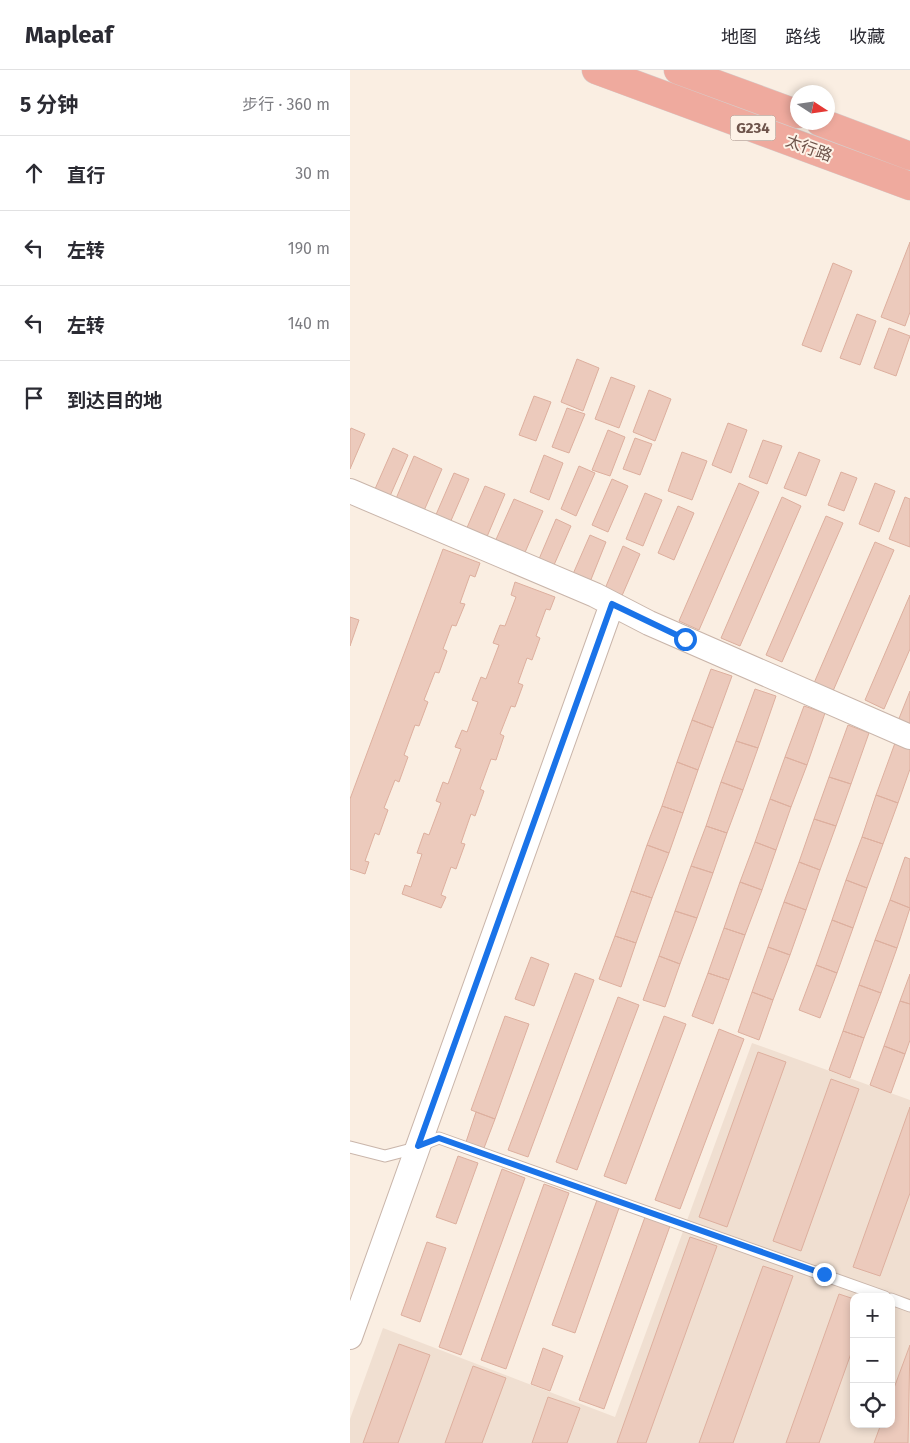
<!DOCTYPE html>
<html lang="zh">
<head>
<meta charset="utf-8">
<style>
	:root { --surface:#fff; --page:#f2f2f3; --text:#2b2b33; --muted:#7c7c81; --line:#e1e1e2 }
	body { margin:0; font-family:"Fira Sans","Noto Sans SC",sans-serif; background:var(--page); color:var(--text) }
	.controls { position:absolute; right:15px; bottom:15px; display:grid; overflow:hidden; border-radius:10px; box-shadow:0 2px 8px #0003 }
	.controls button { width:45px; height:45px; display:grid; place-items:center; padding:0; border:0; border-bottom:1px solid var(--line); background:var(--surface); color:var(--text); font:25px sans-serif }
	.compass { position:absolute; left:440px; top:15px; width:45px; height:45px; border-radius:50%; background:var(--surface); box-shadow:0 2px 8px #0003; rotate:102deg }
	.stop { position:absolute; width:15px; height:15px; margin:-11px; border:4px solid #1a73e8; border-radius:50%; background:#fff }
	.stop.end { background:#1a73e8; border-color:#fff; box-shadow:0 1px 5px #0008 }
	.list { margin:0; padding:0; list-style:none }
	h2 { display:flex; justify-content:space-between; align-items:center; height:65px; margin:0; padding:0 20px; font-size:21px }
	h2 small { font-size:16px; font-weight:400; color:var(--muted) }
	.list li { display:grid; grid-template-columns:32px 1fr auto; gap:15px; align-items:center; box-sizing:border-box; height:75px; padding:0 20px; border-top:1px solid var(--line) }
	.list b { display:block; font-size:19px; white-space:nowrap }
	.list em { font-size:16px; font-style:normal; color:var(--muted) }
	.icon { flex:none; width:28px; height:28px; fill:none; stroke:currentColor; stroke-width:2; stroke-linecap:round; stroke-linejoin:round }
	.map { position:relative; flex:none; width:560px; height:1373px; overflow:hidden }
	header { display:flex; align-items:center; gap:30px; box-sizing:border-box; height:70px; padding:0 25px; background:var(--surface); border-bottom:1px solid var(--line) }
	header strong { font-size:24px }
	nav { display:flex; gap:28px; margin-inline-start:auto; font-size:18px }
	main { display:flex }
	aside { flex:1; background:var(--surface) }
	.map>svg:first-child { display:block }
	.residential { fill:#f0dfd1; fill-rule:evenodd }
	.building { fill:#eccabc; stroke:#ddaf9e }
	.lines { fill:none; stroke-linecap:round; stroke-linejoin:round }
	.lane-casing { stroke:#c9b5aa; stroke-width:13 }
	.street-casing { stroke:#c9b5aa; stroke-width:26 }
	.highway-casing { stroke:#d6cfcd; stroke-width:29 }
	.lane { stroke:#fff; stroke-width:11 }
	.street { stroke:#fff; stroke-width:24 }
	.highway { stroke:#efaa9e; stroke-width:28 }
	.route { stroke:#1a73e8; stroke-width:6 }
	.labels { text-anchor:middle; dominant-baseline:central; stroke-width:4; stroke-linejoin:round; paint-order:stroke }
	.shield { fill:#fdf2e7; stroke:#99837a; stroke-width:1 }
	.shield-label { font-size:15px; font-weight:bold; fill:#6e544b }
	.street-label { font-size:16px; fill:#6e544b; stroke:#fdf2e7 }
</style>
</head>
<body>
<header>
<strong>Mapleaf</strong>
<nav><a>地图</a><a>路线</a><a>收藏</a></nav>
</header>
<main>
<aside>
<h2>5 分钟<small>步行 · 360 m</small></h2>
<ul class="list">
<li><svg class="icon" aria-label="ahead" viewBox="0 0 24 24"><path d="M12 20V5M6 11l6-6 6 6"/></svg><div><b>直行</b></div><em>30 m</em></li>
<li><svg class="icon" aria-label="left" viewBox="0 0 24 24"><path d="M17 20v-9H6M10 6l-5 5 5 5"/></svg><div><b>左转</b></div><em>190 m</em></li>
<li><svg class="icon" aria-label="left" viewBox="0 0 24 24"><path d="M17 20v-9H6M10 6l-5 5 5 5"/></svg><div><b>左转</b></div><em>140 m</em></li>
<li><svg class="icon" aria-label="arrive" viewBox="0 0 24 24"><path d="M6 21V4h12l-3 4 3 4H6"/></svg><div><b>到达目的地</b></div></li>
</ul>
</aside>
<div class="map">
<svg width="560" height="1373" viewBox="0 0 560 1373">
	<rect width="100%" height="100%" fill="#faeee2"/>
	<path class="residential" d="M 402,973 L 560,1030 L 560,1373 L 0,1373 L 0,1349 L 33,1258 L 265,1347 ZM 504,1227 L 541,1227 L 541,1354 L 504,1354 Z"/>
	<path class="building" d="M 560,172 L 560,242 L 555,256 L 531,247 Z
		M 483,193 L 502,201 L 471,282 L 452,275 Z
		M 507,244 L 526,251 L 510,295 L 490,288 Z
		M 539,258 L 560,266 L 546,306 L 524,298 Z
		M 227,289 L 249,298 L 233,341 L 211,332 Z
		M 261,307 L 285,316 L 269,358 L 245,349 Z
		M 299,320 L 321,329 L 305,371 L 283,362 Z
		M 184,326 L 201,332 L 186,371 L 169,365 Z
		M 217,338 L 235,344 L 219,383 L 202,377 Z
		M 378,353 L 397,360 L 381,403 L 362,395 Z
		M 1,358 L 15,364 L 0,399 L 0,361 Z
		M 258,360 L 275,367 L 260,406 L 242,400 Z
		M 285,368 L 302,374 L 290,405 L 273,399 Z
		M 413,370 L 432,376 L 417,414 L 399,407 Z
		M 43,378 L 58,385 L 40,426 L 25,419 Z
		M 332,382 L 357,391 L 342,430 L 318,421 Z
		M 449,382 L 470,390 L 456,426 L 434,418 Z
		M 194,385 L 213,393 L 199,430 L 180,422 Z
		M 64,386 L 92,399 L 73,443 L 45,431 Z
		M 229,396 L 245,403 L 226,446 L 211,439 Z
		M 491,402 L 507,408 L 494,441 L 478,435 Z
		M 104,403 L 119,409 L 100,453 L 85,447 Z
		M 262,409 L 278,416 L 258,462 L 242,455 Z
		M 389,413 L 409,422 L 349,560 L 329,551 Z
		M 525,413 L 545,421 L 529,462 L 509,454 Z
		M 135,416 L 155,424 L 136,469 L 116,460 Z
		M 295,423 L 312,430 L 293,476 L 276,469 Z
		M 432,427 L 451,436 L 390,576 L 371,568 Z
		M 555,427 L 560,429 L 560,477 L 539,469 Z
		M 164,429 L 193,441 L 173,487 L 144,474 Z
		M 328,436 L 344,443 L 324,490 L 308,483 Z
		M 476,446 L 493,453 L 432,592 L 416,585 Z
		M 206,449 L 221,456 L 204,495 L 189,489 Z
		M 240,465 L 256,472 L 240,512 L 223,504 Z
		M 525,472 L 544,480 L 483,621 L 464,613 Z
		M 273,476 L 290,484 L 271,528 L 254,521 Z
		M 93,479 L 130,493 L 125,507 L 120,505 L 110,533 L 115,534 L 106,556 L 102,555 L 93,579 L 97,581 L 89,603 L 85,602 L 74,630 L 78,632 L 69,656 L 65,655 L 54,685 L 58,687 L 49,712 L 45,710 L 34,738 L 38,740 L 29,765 L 25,763 L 15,791 L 19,792 L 15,804 L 0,799 L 0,729 Z
		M 165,512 L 205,527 L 200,540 L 196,539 L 186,566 L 190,568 L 182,590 L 177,588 L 168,613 L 173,615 L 165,637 L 161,636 L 150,664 L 154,666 L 146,690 L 141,689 L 130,719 L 134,721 L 125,746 L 121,744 L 111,773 L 115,774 L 106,799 L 101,797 L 91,825 L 96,827 L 91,838 L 52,824 L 55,815 L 61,817 L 72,784 L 67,783 L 74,763 L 79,765 L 91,733 L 86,731 L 93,712 L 98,714 L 111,679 L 105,677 L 112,660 L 117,662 L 128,632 L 122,630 L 131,607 L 136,609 L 149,575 L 143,573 L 150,555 L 155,556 L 166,527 L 161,525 Z
		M 560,525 L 560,579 L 534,639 L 515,630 Z
		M 0,547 L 9,550 L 0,576 Z
		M 361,599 L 382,606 L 363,658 L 342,650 Z
		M 405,619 L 426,626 L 408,678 L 386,671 Z
		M 560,621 L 560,656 L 548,651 Z
		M 454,636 L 475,643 L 457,695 L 435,687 Z
		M 342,650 L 363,658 L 348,700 L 327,692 Z
		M 498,655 L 519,663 L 501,714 L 479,707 Z
		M 386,671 L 408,678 L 393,720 L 371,712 Z
		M 545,673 L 560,679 L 560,699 L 548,733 L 526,725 Z
		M 435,687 L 457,695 L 441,737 L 420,729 Z
		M 327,692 L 348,700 L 333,743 L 312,736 Z
		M 479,707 L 501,714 L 486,756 L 464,749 Z
		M 371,712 L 393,720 L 377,763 L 356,756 Z
		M 526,725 L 548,733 L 533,774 L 512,767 Z
		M 420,729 L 441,737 L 426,780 L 405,772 Z
		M 312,736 L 333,743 L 319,783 L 297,775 Z
		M 464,749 L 486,756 L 470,800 L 449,792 Z
		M 356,756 L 377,763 L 363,803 L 341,796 Z
		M 512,767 L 533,774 L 517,818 L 496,810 Z
		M 405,772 L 426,780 L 412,820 L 390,812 Z
		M 297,775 L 319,783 L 302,828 L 281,821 Z
		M 555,787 L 560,789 L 560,838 L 540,830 Z
		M 449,792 L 470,800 L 456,840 L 434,832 Z
		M 341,796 L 363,803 L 347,848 L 325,841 Z
		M 496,810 L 517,818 L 503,858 L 482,850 Z
		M 390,812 L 412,820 L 395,865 L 374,858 Z
		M 281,821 L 302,828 L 286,873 L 265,866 Z
		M 540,830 L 560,838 L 547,878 L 525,870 Z
		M 434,832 L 456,840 L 440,885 L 418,877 Z
		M 325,841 L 347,848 L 330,894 L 309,886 Z
		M 482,850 L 503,858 L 487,903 L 466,895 Z
		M 374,858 L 395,865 L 379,910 L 358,903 Z
		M 265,866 L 286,873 L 271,917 L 249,909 Z
		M 525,870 L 547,878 L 531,923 L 509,915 Z
		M 418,877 L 440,885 L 423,930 L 402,922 Z
		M 309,886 L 330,894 L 315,937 L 293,930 Z
		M 181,887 L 199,894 L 184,936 L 165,929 Z
		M 466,895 L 487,903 L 470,948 L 449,940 Z
		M 225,903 L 244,910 L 178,1087 L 158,1080 Z
		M 358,903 L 379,910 L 363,954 L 342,946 Z
		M 560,904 L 560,934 L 550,931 Z
		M 509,915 L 531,923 L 514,968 L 493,961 Z
		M 402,922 L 423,930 L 409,970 L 388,962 Z
		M 268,927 L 289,935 L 227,1100 L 206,1092 Z
		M 550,931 L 560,934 L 560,970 L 555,984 L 534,976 Z
		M 155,946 L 179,954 L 145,1049 L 121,1040 Z
		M 314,946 L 336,954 L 276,1114 L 254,1106 Z
		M 369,959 L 394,969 L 330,1139 L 305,1130 Z
		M 493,961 L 514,968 L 500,1008 L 479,1000 Z
		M 534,976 L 555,984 L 541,1023 L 520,1015 Z
		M 408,982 L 436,992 L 377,1157 L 349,1147 Z
		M 481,1009 L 509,1019 L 451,1181 L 423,1171 Z
		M 560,1037 L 560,1123 L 530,1206 L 503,1197 Z
		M 126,1042 L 145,1049 L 134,1078 L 116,1072 Z
		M 108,1086 L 128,1093 L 106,1154 L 86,1147 Z
		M 152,1099 L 175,1108 L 111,1285 L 89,1277 Z
		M 194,1114 L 219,1123 L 156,1299 L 131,1290 Z
		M 247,1130 L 269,1138 L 225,1263 L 202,1255 Z
		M 295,1147 L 320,1156 L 254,1339 L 229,1330 Z
		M 340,1167 L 367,1176 L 296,1373 L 267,1373 Z
		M 77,1172 L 96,1178 L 70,1252 L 51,1245 Z
		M 413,1196 L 443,1206 L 383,1373 L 349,1373 Z
		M 489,1224 L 504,1229 L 504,1275 L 469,1373 L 436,1373 Z
		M 49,1274 L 80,1285 L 48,1373 L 13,1373 Z
		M 560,1275 L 558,1373 L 524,1373 L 531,1354 L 541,1354 L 541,1326 Z
		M 193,1278 L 213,1286 L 200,1321 L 181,1314 Z
		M 123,1296 L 156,1308 L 132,1373 L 95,1373 Z
		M 198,1327 L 230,1338 L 217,1373 L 182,1373 Z"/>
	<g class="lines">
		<defs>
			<path id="lane" d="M 0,1077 L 35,1086 L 58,1080 L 89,1068 L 535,1227
				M 541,1229 L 560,1236"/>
			<path id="street" d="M 0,421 L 245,525 L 299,553 L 560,667
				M 0,1267 L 262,534"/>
			<path id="highway" d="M 246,0 L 560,116
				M 328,0 L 448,44
				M 470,52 L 560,86"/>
		</defs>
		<use href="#lane" class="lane-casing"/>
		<use href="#street" class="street-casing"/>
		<use href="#highway" class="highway-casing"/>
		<use href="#lane" class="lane"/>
		<use href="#street" class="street"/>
		<use href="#highway" class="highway"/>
	</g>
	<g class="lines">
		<path class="route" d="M 335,569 L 262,534 L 68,1076 L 89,1068 L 474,1204"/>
	</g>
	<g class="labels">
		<rect class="shield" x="380.5" y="45.5" width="45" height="25" rx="4"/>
		<g class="shield-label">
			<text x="403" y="58">G234</text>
		</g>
		<g class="street-label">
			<text transform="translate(459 78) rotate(20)">太行路</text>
		</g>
	</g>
</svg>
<div class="controls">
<button>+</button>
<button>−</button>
<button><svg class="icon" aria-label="locate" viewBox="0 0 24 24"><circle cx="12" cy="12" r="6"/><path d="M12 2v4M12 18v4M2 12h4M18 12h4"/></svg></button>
</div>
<svg class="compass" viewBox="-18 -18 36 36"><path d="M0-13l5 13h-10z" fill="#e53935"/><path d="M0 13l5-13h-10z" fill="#7c7c81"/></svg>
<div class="stop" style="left:335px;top:569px"></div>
<div class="stop end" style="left:474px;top:1204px"></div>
</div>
</main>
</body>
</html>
